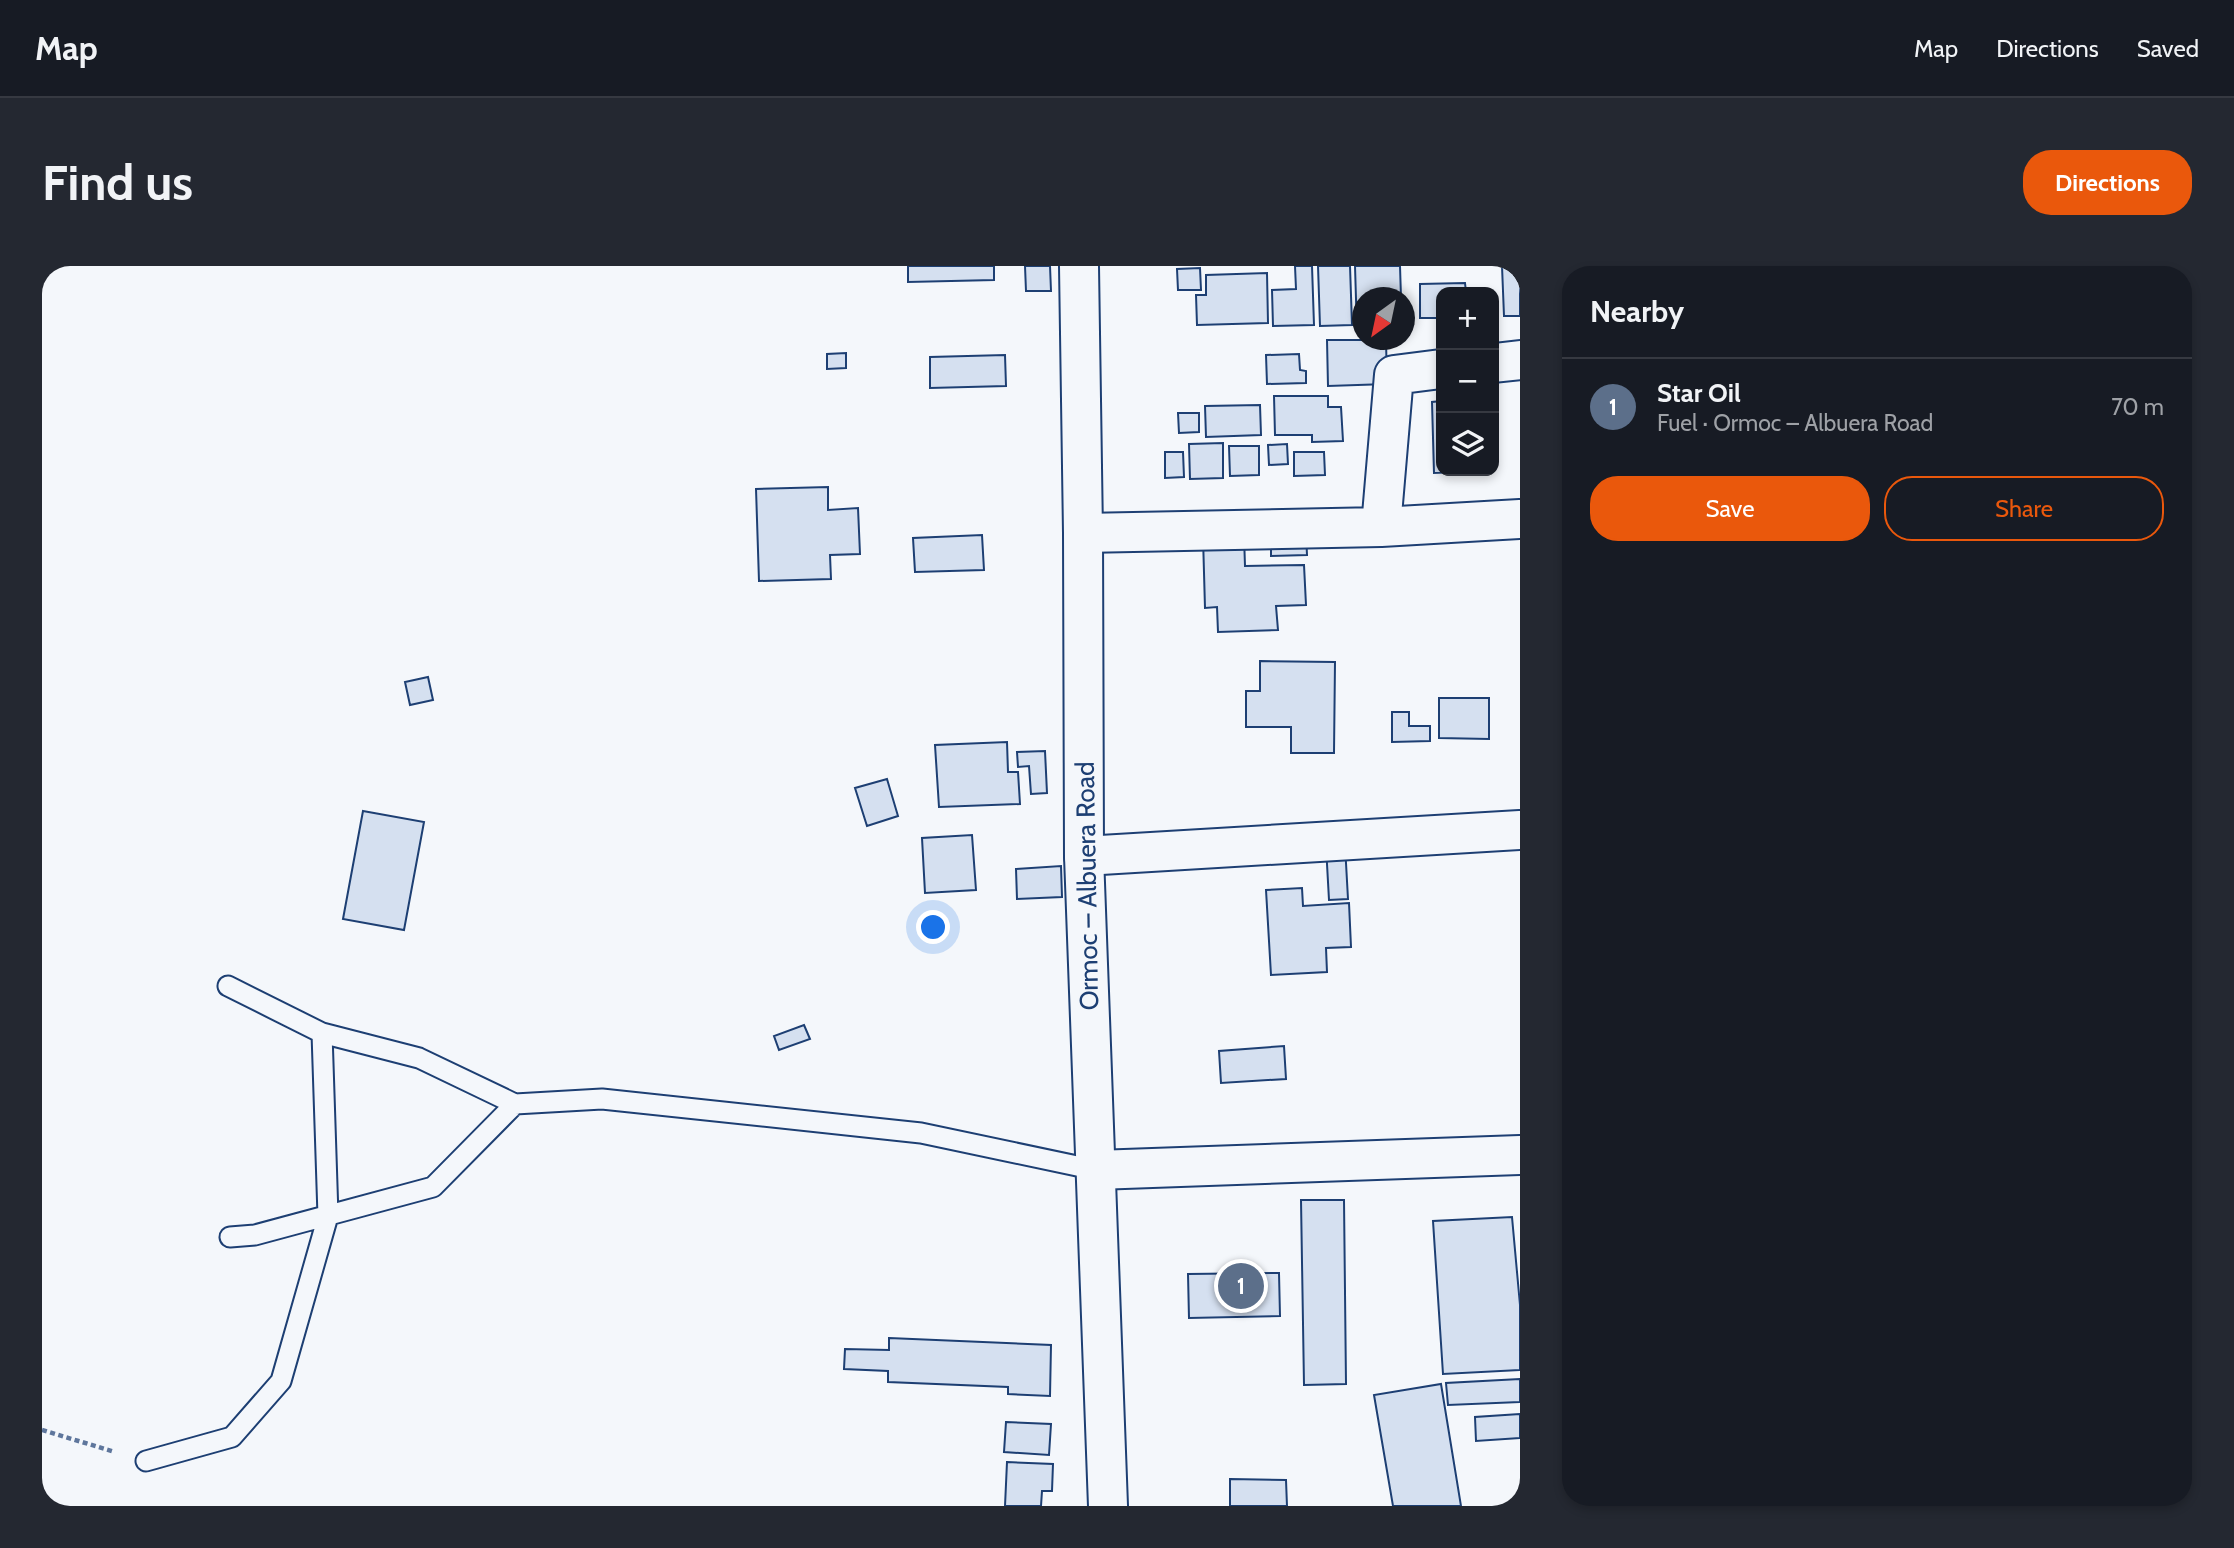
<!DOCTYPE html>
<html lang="en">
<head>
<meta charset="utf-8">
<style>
	:root { --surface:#171b24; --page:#242831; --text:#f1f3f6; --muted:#9ea1a6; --line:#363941; --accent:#ea580c }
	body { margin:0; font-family:Cabin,sans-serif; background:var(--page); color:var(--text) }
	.controls { position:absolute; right:21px; top:21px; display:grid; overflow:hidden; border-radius:14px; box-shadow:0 4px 10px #0003 }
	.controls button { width:63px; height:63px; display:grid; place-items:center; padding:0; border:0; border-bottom:2px solid var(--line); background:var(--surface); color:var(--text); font:35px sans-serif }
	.compass { position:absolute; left:1310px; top:21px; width:63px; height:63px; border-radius:50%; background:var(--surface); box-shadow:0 4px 10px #0003; rotate:213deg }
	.you { position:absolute; left:892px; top:662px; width:24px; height:24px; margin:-18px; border:5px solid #fff; border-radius:50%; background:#1a73e8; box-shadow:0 0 0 10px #1a73e833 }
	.badge { display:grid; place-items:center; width:46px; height:46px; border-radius:50%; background:var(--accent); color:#fff; font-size:23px; font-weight:700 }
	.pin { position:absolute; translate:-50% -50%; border:4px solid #fff; box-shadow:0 2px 7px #0006 }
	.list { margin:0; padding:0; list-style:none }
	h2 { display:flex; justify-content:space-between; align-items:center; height:91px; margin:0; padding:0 28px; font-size:30px }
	h2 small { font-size:23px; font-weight:400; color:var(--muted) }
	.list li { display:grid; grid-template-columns:46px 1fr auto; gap:21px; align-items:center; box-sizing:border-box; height:98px; padding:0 28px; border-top:2px solid var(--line) }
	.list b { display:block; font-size:26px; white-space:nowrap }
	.list p { margin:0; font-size:23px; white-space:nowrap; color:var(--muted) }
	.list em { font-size:23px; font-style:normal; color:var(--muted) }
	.actions { display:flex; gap:14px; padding:21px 28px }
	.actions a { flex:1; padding:16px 0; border:2px solid var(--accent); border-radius:28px; text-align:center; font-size:24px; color:var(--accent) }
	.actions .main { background:var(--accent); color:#fff }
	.icon { flex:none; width:38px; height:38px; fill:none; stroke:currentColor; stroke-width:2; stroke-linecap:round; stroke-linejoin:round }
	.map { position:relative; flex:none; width:1478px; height:1240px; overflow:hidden; border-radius:28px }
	header { display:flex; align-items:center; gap:42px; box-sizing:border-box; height:98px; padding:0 35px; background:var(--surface); border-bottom:2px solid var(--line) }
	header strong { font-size:33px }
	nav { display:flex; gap:38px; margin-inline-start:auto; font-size:24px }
	.intro { display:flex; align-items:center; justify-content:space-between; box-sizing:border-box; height:168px; padding:0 42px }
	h1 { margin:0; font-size:49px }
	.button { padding:18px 32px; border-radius:28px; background:var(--accent); color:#fff; font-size:24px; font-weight:700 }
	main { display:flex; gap:42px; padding:0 42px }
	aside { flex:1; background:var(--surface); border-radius:28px; box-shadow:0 4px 10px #0003 }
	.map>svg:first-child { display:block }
	.building { fill:#d5e0f0; stroke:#1d3f73; stroke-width:2 }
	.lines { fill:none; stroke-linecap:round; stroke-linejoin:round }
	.service-casing { stroke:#1d3f73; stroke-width:23 }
	.minor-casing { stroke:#1d3f73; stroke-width:42 }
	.trunk-casing { stroke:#1d3f73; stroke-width:42 }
	.path { stroke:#5e769c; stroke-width:4.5; stroke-dasharray:5 3.5; stroke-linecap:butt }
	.service { stroke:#f4f7fb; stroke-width:19 }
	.minor { stroke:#f4f7fb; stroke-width:38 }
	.trunk { stroke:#f4f7fb; stroke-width:38 }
	.labels { text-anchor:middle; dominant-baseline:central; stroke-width:5; stroke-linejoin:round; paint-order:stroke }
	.street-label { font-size:26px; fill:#1d3f73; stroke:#f4f7fb }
</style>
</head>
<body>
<header>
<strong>Map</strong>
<nav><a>Map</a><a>Directions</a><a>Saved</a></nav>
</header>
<div class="intro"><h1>Find us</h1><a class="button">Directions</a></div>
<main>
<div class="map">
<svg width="1478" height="1240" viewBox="0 0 1478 1240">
	<rect width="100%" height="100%" fill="#f4f7fb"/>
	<path class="building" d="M 866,0 L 952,0 L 952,14 L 866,16 Z
		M 983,0 L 1008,0 L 1009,25 L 984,25 Z
		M 1253,0 L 1270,0 L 1272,59 L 1231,60 L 1230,24 L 1254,23 Z
		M 1276,0 L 1308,0 L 1310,59 L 1278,60 Z
		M 1313,0 L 1358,0 L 1359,32 L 1321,32 L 1321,66 L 1315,66 Z
		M 1460,0 L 1478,0 L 1478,50 L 1462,50 Z
		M 1158,2 L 1159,24 L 1136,24 L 1135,3 Z
		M 1225,7 L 1226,57 L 1155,59 L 1154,29 L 1164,29 L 1164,9 Z
		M 1423,17 L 1424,26 L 1399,26 L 1399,52 L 1378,52 L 1378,18 Z
		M 1285,74 L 1344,74 L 1345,118 L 1286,120 Z
		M 804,87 L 804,102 L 785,103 L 785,88 Z
		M 1257,88 L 1258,104 L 1264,105 L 1264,117 L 1225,118 L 1224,89 Z
		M 963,89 L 964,120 L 888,122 L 888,91 Z
		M 1232,130 L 1286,130 L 1286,141 L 1299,141 L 1301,175 L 1270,176 L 1270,169 L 1233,169 Z
		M 1399,135 L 1399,205 L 1414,206 L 1392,207 L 1390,136 Z
		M 1218,139 L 1219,169 L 1164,171 L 1163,140 Z
		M 1136,147 L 1157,147 L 1157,166 L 1137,167 Z
		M 1181,177 L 1181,212 L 1148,213 L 1147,178 Z
		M 1245,178 L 1246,198 L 1227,199 L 1226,179 Z
		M 1187,180 L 1217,180 L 1217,209 L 1188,210 Z
		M 1123,186 L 1141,186 L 1142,211 L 1123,212 Z
		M 1252,186 L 1282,186 L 1283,209 L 1252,210 Z
		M 786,221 L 786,244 L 816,242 L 818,288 L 788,289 L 789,313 L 717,315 L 714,223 Z
		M 1264,267 L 1265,289 L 1229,290 L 1229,268 Z
		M 940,269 L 942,304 L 873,306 L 871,272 Z
		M 1202,270 L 1203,300 L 1262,299 L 1264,339 L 1234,340 L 1236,364 L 1176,366 L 1175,341 L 1163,342 L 1161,271 Z
		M 1218,395 L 1293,396 L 1292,487 L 1249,487 L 1249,461 L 1204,461 L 1204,425 L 1218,425 Z
		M 386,411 L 391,434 L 368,439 L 363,416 Z
		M 1397,432 L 1447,432 L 1447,473 L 1397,472 Z
		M 1350,446 L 1367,446 L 1367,460 L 1388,460 L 1388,475 L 1350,476 Z
		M 965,476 L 966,506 L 976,506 L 978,538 L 897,541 L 893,479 Z
		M 1003,485 L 1005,527 L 989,528 L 987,500 L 976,501 L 975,486 Z
		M 845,513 L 856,550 L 825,560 L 813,522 Z
		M 321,545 L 382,556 L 362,664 L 301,653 Z
		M 930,569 L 934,624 L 883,627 L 880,572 Z
		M 1303,579 L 1306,633 L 1287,634 L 1284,580 Z
		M 1019,600 L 1020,631 L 975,633 L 974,603 Z
		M 1260,622 L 1261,640 L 1307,637 L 1309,681 L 1284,682 L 1285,706 L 1229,709 L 1224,624 Z
		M 762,759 L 768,773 L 737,784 L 732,770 Z
		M 1242,780 L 1244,813 L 1179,817 L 1177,785 Z
		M 1259,934 L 1302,934 L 1304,1118 L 1262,1119 Z
		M 1470,951 L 1478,1039 L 1478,1104 L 1401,1108 L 1391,955 Z
		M 1237,1007 L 1238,1050 L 1147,1052 L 1146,1008 Z
		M 847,1072 L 1009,1079 L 1008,1130 L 966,1128 L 966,1121 L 846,1116 L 846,1105 L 802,1103 L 803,1083 L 847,1084 Z
		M 1478,1113 L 1478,1136 L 1406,1139 L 1404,1117 Z
		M 1399,1118 L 1419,1240 L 1351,1240 L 1332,1129 Z
		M 1478,1148 L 1478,1172 L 1434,1175 L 1433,1151 Z
		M 964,1156 L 1009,1158 L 1007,1189 L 962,1186 Z
		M 965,1196 L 1011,1198 L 1010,1225 L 1000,1225 L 999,1240 L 963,1240 Z
		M 1188,1213 L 1244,1214 L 1245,1240 L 1188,1240 Z"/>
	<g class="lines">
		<defs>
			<path id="service" d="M 186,720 L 280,767 L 377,792 L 473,838
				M 188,971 L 213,969 L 391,921 L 473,838 L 560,833 L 879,867 L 1054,904
				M 104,1195 L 190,1171 L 239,1115 L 286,950 L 280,767"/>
			<path id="minor" d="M 1452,97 L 1478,94
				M 1339,261 L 1352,109 L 1399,103
				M 1041,267 L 1339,261 L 1478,253
				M 1042,590 L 1478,564
				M 1054,904 L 1478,889"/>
			<path id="trunk" d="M 1037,0 L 1041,267 L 1042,590 L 1066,1240"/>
		</defs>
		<use href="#service" class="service-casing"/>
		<use href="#minor" class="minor-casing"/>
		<use href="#trunk" class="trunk-casing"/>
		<path class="path" d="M 0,1164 L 73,1186"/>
		<use href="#service" class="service"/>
		<use href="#minor" class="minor"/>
		<use href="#trunk" class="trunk"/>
	</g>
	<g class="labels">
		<g class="street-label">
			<text transform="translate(1045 620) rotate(-91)">Ormoc – Albuera Road</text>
		</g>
	</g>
</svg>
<div class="controls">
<button>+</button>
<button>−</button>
<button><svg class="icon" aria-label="layers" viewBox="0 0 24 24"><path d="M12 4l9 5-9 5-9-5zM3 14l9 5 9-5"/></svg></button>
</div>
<svg class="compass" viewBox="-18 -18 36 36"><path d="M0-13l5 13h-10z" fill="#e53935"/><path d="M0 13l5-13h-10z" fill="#9ea1a6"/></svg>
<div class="you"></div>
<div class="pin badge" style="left:1199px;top:1020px;background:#5c6f8a">1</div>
</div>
<aside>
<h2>Nearby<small></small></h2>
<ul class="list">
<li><span class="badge" style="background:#5c6f8a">1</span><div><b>Star Oil</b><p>Fuel · Ormoc – Albuera Road</p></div><em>70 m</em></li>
</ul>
<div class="actions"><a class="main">Save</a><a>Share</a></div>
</aside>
</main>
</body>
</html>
